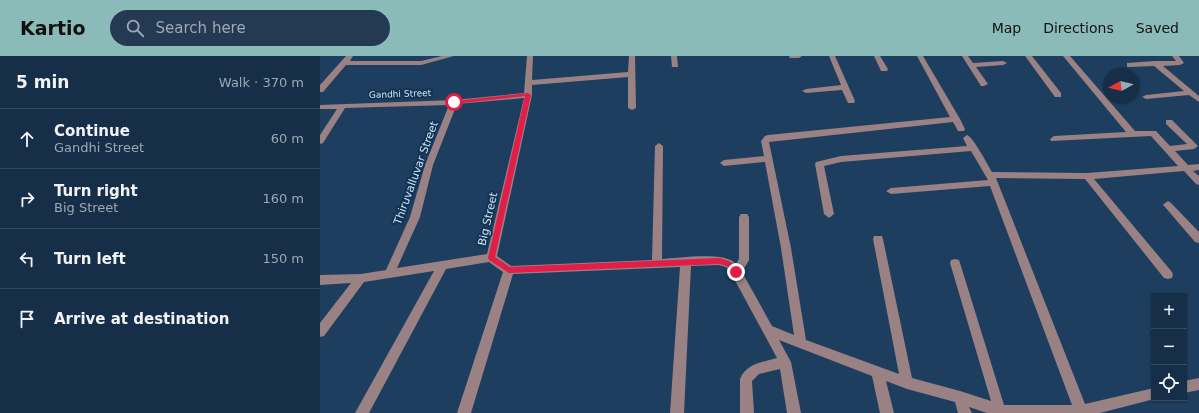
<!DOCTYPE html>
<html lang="en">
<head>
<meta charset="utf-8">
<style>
	:root { --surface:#162e47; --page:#233a52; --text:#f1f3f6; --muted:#9ea8b4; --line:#354a60; --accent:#8bbbb9 }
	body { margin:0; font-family:"DejaVu Sans",sans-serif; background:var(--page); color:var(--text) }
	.controls { position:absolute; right:12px; bottom:12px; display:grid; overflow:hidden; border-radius:0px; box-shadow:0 1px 3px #0004 }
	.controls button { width:36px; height:36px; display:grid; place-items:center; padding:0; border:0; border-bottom:1px solid var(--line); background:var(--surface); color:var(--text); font:20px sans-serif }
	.compass { position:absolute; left:783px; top:12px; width:36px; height:36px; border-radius:50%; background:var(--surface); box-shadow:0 1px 3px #0004; rotate:262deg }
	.stop { position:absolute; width:12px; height:12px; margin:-9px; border:3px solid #e11d48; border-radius:50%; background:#fff }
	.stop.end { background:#e11d48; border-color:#fff; box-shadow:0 1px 4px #0008 }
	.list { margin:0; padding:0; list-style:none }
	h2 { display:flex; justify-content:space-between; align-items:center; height:52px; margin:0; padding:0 16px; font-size:17px }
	h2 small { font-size:13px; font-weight:400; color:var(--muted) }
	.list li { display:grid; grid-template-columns:26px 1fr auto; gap:12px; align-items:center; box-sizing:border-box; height:60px; padding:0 16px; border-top:1px solid var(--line) }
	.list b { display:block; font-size:15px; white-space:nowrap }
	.list p { margin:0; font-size:13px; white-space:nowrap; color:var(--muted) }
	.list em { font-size:13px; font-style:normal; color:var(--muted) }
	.icon { flex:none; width:22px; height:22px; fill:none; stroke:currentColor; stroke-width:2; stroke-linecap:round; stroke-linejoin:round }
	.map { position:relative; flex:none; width:879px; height:357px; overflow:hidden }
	header { display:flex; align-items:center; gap:24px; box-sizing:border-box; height:56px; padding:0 20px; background:var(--accent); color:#111 }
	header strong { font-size:19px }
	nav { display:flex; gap:22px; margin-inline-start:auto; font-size:14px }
	.search { width:280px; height:36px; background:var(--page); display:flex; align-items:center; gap:10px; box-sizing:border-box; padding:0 14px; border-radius:22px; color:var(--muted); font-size:15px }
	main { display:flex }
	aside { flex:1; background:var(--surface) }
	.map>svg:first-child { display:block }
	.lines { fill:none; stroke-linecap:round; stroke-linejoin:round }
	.minor { fill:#9a8184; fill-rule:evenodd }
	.route { fill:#e11d48 }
	.labels { text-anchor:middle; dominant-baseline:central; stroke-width:4; stroke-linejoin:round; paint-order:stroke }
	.far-street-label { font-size:9px; fill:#cfe2f7; stroke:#123454 }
	.street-label { font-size:11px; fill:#cfe2f7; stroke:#123454 }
</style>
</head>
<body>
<header>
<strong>Kartio</strong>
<div class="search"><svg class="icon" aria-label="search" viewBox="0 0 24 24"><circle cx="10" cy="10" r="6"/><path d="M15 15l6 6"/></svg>Search here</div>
<nav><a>Map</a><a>Directions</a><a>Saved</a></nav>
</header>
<main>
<aside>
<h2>5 min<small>Walk · 370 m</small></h2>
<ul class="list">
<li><svg class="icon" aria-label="ahead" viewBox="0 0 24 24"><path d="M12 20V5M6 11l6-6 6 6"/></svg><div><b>Continue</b><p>Gandhi Street</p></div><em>60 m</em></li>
<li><svg class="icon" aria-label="right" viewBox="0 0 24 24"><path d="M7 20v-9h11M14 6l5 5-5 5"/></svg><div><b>Turn right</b><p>Big Street</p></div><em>160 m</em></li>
<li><svg class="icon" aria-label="left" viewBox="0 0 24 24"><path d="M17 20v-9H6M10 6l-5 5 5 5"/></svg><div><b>Turn left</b></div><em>150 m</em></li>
<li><svg class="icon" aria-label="arrive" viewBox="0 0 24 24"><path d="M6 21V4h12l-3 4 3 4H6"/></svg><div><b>Arrive at destination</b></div></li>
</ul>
</aside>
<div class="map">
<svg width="879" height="357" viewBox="0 0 879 357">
	<rect width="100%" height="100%" fill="#1d3e5f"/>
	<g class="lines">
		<path class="minor" d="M 26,0 L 33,0 L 30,5 L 101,5 L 122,0 L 134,0 L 101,9 L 26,9 L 3,36 L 0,36 L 0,29 Z
			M 207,0 L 213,0 L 212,24 L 308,16 L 309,0 L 315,0 L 316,52 L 312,54 L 308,52 L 308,21 L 212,29 L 212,39 L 177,200 L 191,210 L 332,204 L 335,90 L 339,87 L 343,90 L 342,203 C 358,202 406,195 416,208 L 419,203 L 419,161 L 421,158 L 427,158 L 429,161 L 429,204 L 422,216 L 452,270 L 474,279 L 461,192 L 445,106 L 404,110 L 400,107 L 404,104 L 444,100 L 441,85 L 445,80 L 448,79 L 630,61 L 597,0 L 603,0 L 640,63 L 645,73 L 644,75 L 638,75 L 633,66 L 449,86 L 471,192 L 486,284 L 579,318 L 553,183 L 554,180 L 562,180 L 563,183 L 592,322 L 640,335 L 671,345 L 630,207 L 631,204 L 635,203 L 639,204 L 640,207 L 684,349 L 752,349 L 670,130 L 571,138 L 566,135 L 571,132 L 668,124 L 651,95 L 521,106 L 504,110 L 514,158 L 509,162 L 504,158 L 495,108 L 496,106 L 521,100 L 647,90 L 643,82 L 647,79 C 654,82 667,108 672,116 L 767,117 L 858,110 L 831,80 L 731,85 L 730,83 L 734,80 L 806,76 L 743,0 L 750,0 L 815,75 L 836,75 L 850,90 L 867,88 L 846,68 L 846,64 L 852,64 L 878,90 L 874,93 L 855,95 L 868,109 L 879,108 L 879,114 L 873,115 L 879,120 L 879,129 L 876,128 L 864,115 L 774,123 L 852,216 L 853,219 L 852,222 L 848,223 L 844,222 L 765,123 L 676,122 L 765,348 L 834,332 L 834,342 L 838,342 L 780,357 L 667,357 L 649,351 L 652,357 L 638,357 L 635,346 L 587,333 L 566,325 L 574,357 L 560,357 L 552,320 L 459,284 L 471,306 L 481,357 L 467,357 L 460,313 L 439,318 L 432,325 L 434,357 L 420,357 L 420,323 C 426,308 442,306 457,302 L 412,219 L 406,211 L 399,209 L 371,210 L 364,357 L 350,357 L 360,211 L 193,218 L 151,357 L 137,357 L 183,216 L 169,206 L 126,213 L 49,357 L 35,357 L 114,215 L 44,226 L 4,280 L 0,281 L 0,267 L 31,227 L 0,229 L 0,219 L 41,218 L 66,214 L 90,161 L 105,109 L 129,49 L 25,52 L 3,87 L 0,88 L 0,79 L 17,53 L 0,53 L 0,49 L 134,44 L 204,37 ZM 204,42 L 167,198 L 77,212 L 100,161 L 113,109 L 137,48 Z
			M 351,0 L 357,0 L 358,11 L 352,11 Z
			M 469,0 L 482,0 L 479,2 L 470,2 Z
			M 509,0 L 515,0 L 535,45 L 534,47 L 528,47 L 522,34 L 486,37 L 482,35 L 486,33 L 521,29 Z
			M 554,0 L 560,0 L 568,13 L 567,15 L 561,15 Z
			M 642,0 L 648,0 L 653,7 L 683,5 L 687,7 L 683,9 L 656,11 L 668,28 L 664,30 L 661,30 Z
			M 705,0 L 712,0 L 741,37 L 741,41 L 735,41 Z
			M 852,0 L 859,0 L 864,7 L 860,9 L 843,10 L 879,40 L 879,46 L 869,39 L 826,43 L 822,41 L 826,39 L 864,35 L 834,10 L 810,11 L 807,11 L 807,7 L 835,5 L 856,5 Z
			M 848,145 L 851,147 L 879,176 L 879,187 L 875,186 L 845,151 L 843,149 L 845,147 Z
			M 879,322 L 879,334 L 864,337 L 864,325 Z"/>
	</g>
	<path class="route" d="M 208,37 L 211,39 L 175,201 L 190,211 L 399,202 C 407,204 420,208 418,218 L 414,218 L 407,210 L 399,208 L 189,217 L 169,204 L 168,202 L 205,40 L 134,48 L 132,46 L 134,45 Z"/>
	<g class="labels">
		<g class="far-street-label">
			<text transform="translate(80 38) rotate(-2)">Gandhi Street</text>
		</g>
		<g class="street-label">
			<text transform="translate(96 117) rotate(-70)">Thiruvalluvar Street</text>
			<text transform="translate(168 163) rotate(-77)">Big Street</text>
		</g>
	</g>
</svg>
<div class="controls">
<button>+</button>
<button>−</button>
<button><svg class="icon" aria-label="locate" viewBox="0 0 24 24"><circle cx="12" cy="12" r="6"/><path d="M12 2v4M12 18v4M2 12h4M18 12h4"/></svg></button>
</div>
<svg class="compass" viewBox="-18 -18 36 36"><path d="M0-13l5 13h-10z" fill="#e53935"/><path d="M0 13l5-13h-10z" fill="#9ea8b4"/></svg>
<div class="stop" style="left:134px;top:46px"></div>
<div class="stop end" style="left:416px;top:216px"></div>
</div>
</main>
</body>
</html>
